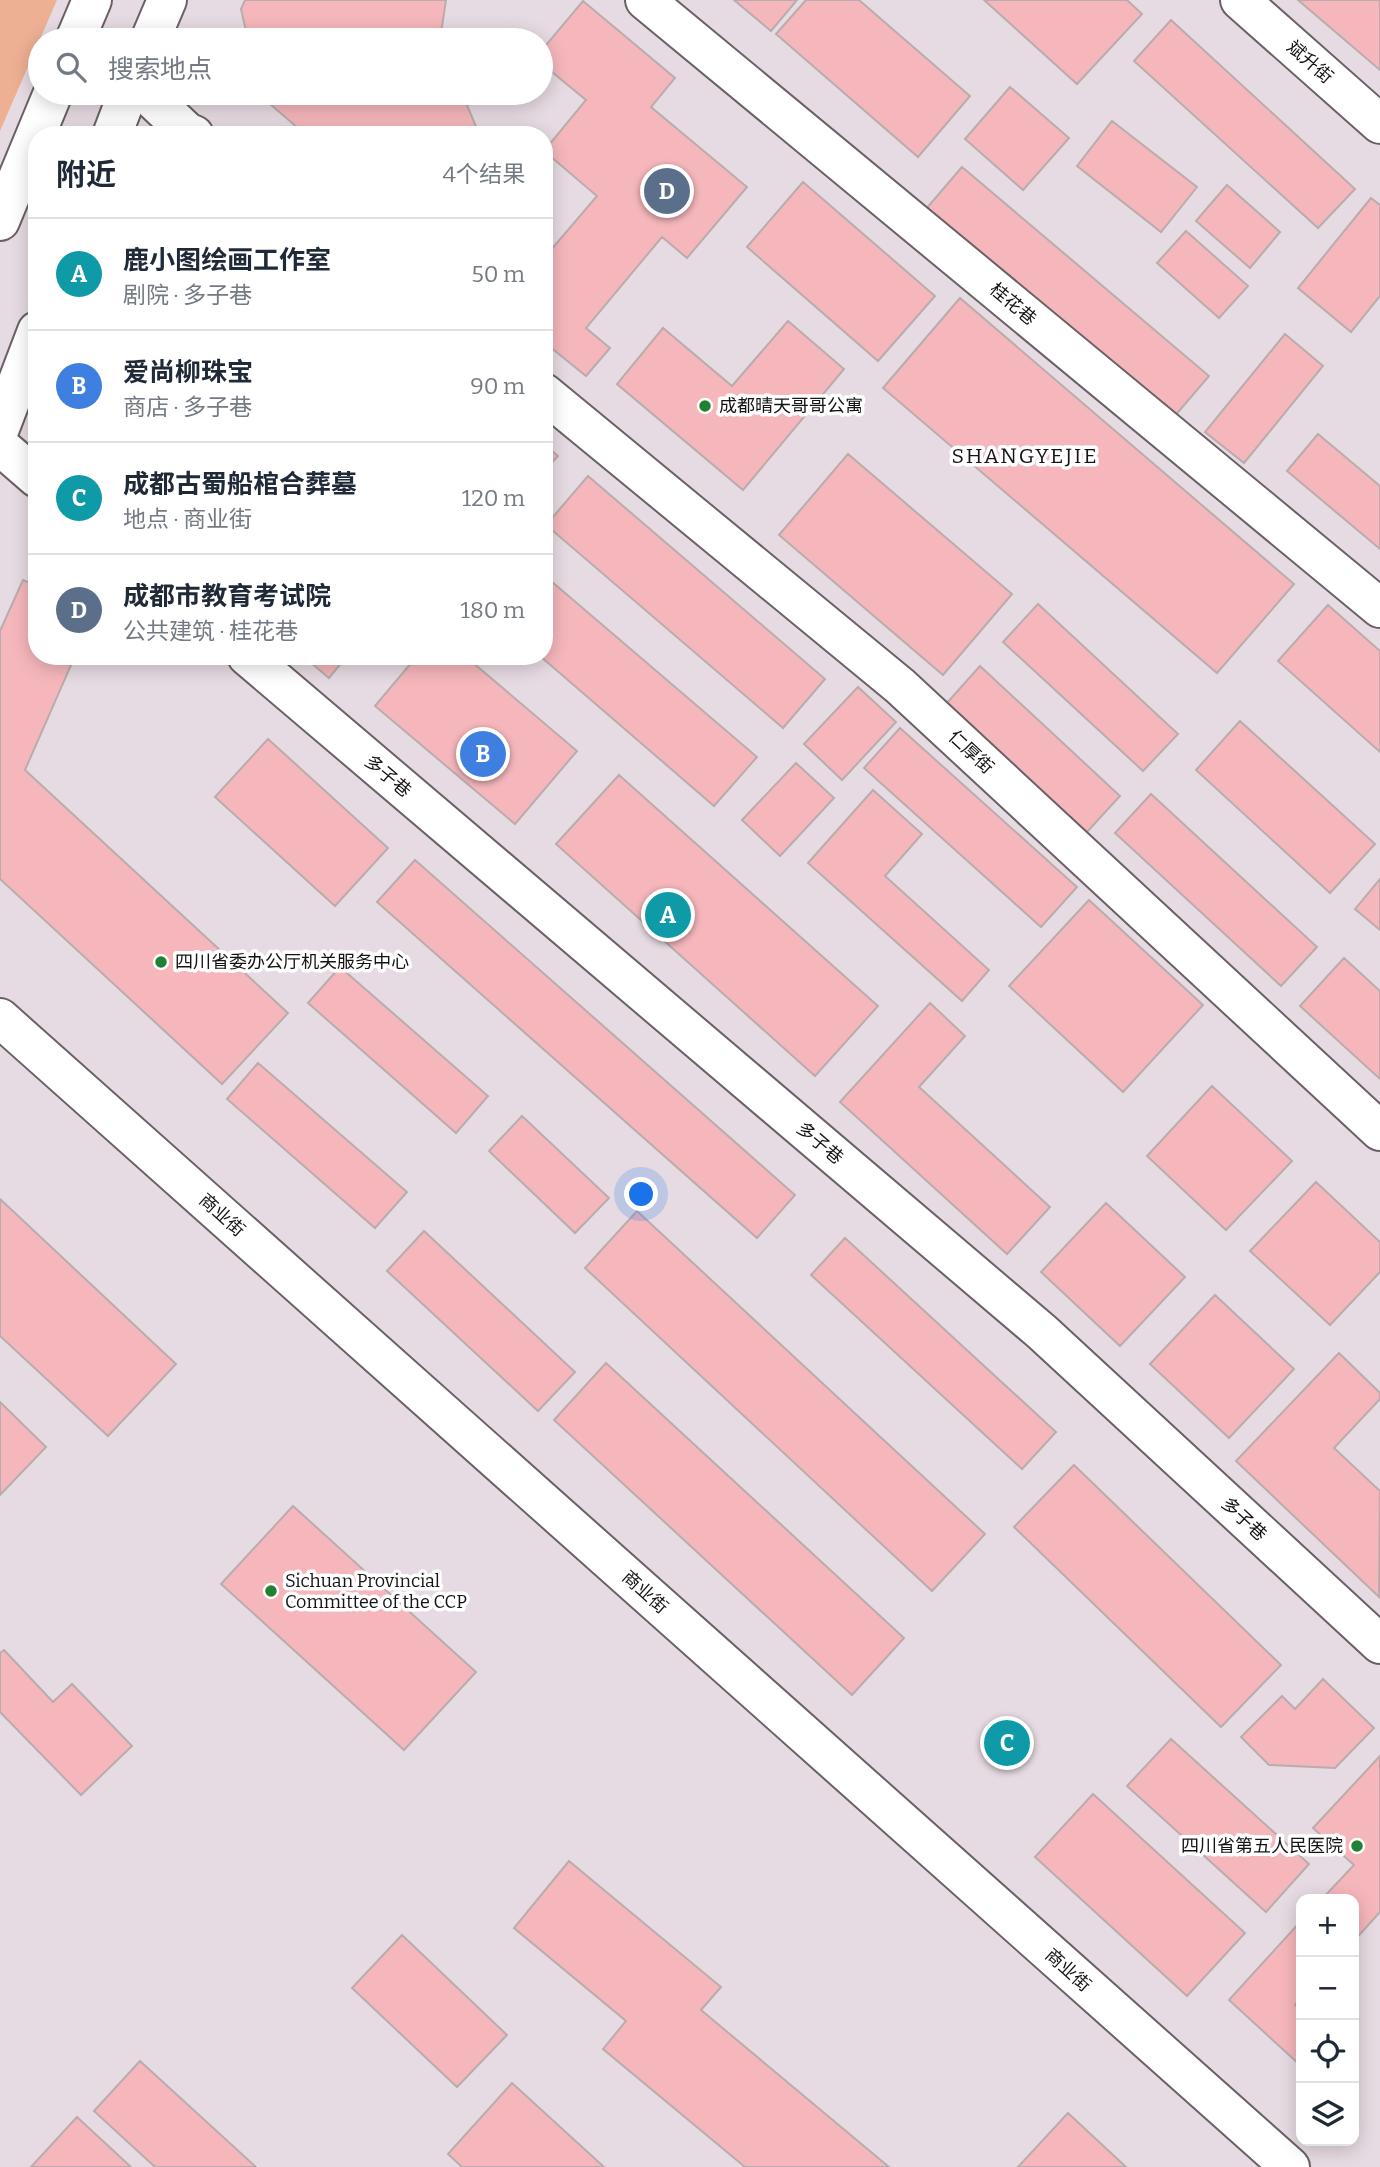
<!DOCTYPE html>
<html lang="zh">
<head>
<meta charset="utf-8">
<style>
	:root { --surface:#fff; --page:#f2f2f3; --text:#1f2937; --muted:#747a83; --line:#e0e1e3; --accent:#db2777 }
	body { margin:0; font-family:Bitter,"Noto Sans SC",serif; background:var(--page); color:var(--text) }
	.controls { position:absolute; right:21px; bottom:21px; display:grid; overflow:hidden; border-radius:14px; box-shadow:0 4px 18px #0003 }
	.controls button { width:63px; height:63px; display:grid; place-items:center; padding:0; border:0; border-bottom:2px solid var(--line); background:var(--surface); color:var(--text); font:35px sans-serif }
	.you { position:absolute; left:642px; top:1195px; width:24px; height:24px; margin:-18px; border:5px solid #fff; border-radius:50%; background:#1a73e8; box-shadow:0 0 0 10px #1a73e833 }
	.badge { display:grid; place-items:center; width:46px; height:46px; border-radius:50%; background:var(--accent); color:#fff; font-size:23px; font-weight:700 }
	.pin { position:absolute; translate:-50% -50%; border:4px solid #fff; box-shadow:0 2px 7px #0006 }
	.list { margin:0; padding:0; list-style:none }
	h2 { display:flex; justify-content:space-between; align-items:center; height:91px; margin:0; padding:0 28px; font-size:30px }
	h2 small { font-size:23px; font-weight:400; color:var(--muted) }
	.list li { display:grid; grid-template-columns:46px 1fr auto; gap:21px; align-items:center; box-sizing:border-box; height:112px; padding:0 28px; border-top:2px solid var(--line) }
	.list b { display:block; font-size:26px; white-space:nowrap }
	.list p { margin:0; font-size:23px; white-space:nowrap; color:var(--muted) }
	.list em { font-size:23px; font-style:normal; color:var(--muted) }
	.icon { flex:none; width:38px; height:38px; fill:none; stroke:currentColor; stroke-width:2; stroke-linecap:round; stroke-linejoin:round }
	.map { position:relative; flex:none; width:1380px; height:2167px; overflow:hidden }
	.search { position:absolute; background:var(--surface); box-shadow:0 4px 18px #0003; left:28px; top:28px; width:525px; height:77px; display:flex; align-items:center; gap:18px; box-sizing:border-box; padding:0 24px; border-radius:38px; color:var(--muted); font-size:26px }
	.panel { position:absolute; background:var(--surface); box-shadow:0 4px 18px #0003; left:28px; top:126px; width:525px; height:539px; border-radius:28px }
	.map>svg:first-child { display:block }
	.green { fill:#eeb093 }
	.building { fill:#f6b7bc; stroke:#b9acad; stroke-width:2 }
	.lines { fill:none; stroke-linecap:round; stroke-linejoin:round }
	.minor-casing { stroke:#6a6166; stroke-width:42 }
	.primary-casing { stroke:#6a6166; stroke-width:42 }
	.minor { stroke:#fff; stroke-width:38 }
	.primary { stroke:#fff; stroke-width:38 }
	.poi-dot { fill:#218031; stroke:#fff; stroke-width:2.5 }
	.labels { text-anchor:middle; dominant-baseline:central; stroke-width:7; stroke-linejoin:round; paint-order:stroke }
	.street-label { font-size:18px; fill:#161315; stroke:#fff }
	.poi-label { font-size:18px; fill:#161315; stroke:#fff; text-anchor:start }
	.quarter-label { font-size:21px; letter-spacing:2px; fill:#161315; stroke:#fff }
</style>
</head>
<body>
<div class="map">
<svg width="1380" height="2167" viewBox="0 0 1380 2167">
	<rect width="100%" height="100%" fill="#e6dbe2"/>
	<path class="green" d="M 0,0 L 57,0 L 0,131 Z"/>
	<path class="building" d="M 245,0 L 446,0 L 440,40 L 248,40 L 241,9 Z
		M 734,0 L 797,0 L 771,31 Z
		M 806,0 L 859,0 L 970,96 L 918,157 L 776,34 Z
		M 984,0 L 1127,0 L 1142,14 L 1077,84 Z
		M 1298,0 L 1380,0 L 1380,70 Z
		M 583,1 L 675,78 L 651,107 L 747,187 L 687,258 L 662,237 L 586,328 L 610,348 L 586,376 L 544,342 L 544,258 L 597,196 L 544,151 L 586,100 L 541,63 L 541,51 Z
		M 1171,20 L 1355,189 L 1318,228 L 1134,61 Z
		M 1010,87 L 1069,138 L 1023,190 L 965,139 Z
		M 261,93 L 462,93 L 477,129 L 473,135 L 306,135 L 263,98 Z
		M 1112,121 L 1197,187 L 1161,232 L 1077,166 Z
		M 962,167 L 1209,376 L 1173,418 L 926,209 Z
		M 803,182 L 935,296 L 878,361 L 747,247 Z
		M 1227,185 L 1280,232 L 1250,268 L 1196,221 Z
		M 1371,198 L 1380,205 L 1380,296 L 1351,332 L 1298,288 Z
		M 1186,231 L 1248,286 L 1219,318 L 1157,263 Z
		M 960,298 L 1294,584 L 1217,673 L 883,388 Z
		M 788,321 L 844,369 L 743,490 L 617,384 L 663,328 L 732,386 Z
		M 1285,334 L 1323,366 L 1244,463 L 1205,432 Z
		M 1318,434 L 1380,486 L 1380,549 L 1287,471 Z
		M 544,444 L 558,456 L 544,471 Z
		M 848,454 L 1012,594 L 943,675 L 779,535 Z
		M 588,476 L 825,679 L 783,728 L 546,525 Z
		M 544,575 L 757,757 L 714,806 L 540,656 L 544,656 Z
		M 23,580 L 37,586 L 37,656 L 75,656 L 25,770 L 288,1013 L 222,1084 L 0,879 L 0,631 Z
		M 1038,604 L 1178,734 L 1143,771 L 1003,642 Z
		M 1328,605 L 1380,651 L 1380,752 L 1278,661 Z
		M 303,656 L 347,656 L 329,678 Z
		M 417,656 L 465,656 L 577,751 L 515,824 L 375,706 Z
		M 980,666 L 1120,796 L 1086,833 L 946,704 Z
		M 858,687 L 896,722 L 842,780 L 804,744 Z
		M 1240,721 L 1375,844 L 1330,893 L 1196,770 Z
		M 900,728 L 1077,887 L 1041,927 L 864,768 Z
		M 268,739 L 388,848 L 335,906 L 215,797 Z
		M 796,763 L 834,798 L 780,856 L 742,820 Z
		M 619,775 L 878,1006 L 815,1076 L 556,844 Z
		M 873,790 L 922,834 L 885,876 L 989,970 L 962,1001 L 808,863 Z
		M 1151,794 L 1317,947 L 1281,986 L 1115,833 Z
		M 415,860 L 795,1195 L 757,1238 L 377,902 Z
		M 1380,879 L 1380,930 L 1355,909 Z
		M 1089,900 L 1203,1005 L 1123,1092 L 1009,986 Z
		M 1344,958 L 1380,991 L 1380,1079 L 1300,1006 Z
		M 340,967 L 488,1096 L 456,1133 L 308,1003 Z
		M 930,1003 L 965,1036 L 919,1087 L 1050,1207 L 1007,1254 L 840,1102 Z
		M 258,1063 L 407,1192 L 375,1228 L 227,1099 Z
		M 1212,1086 L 1292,1161 L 1226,1230 L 1147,1156 Z
		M 522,1116 L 609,1198 L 575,1233 L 489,1151 Z
		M 1316,1182 L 1380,1242 L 1380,1272 L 1330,1325 L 1250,1251 Z
		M 0,1199 L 176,1364 L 108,1436 L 0,1336 Z
		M 1106,1203 L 1185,1277 L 1120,1346 L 1041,1272 Z
		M 637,1211 L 985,1534 L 932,1591 L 585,1268 Z
		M 424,1231 L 575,1372 L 538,1411 L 387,1271 Z
		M 845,1238 L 1056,1432 L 1022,1469 L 811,1275 Z
		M 1215,1295 L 1294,1369 L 1229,1438 L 1150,1364 Z
		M 1339,1353 L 1380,1393 L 1380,1399 L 1334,1448 L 1380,1491 L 1379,1597 L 1236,1461 Z
		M 606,1363 L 904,1638 L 852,1695 L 554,1420 Z
		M 0,1402 L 46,1447 L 0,1495 Z
		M 1074,1465 L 1281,1665 L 1221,1727 L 1014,1527 Z
		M 293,1506 L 476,1672 L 404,1750 L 221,1584 Z
		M 4,1650 L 53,1702 L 72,1684 L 132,1746 L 81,1795 L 0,1712 L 0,1653 Z
		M 1323,1679 L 1374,1728 L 1335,1768 L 1269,1765 L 1241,1737 L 1282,1696 L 1295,1709 Z
		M 1171,1739 L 1309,1864 L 1266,1912 L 1127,1786 Z
		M 1380,1756 L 1380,1912 L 1354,1941 L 1354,1899 L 1322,1899 L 1354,1865 L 1313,1828 Z
		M 1093,1794 L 1245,1933 L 1187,1996 L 1035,1857 Z
		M 569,1861 L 721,1987 L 701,2010 L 889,2167 L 745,2167 L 603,2049 L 626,2021 L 514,1928 Z
		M 1301,1921 L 1301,1998 L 1295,2005 L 1301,2011 L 1300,2065 L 1229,2000 Z
		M 402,1935 L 507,2035 L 457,2087 L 352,1988 Z
		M 140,2061 L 256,2167 L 155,2167 L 94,2111 Z
		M 512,2083 L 604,2167 L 462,2167 L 448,2154 Z
		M 1068,2113 L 1126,2167 L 1018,2167 Z
		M 77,2117 L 131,2167 L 31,2167 Z"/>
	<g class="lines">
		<defs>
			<path id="minor" d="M 645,0 L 1380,608
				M 1240,0 L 1380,124
				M 146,93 L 187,132 L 194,135
				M 544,393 L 900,686 L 1380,1131
				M 0,446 L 37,478
				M 247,656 L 1042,1332 L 1380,1644
				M 0,1018 L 1290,2167"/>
			<path id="primary" d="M 75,40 L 92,0
				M 150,40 L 167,0
				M 112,135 L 128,93
				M 0,221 L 53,93
				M 0,428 L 37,331"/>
		</defs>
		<use href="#minor" class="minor-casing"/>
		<use href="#primary" class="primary-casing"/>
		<use href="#minor" class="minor"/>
		<use href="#primary" class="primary"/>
	</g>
	<g class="poi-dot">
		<circle cx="705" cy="406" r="7"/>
		<circle cx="161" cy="962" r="7"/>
		<circle cx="271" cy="1591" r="7"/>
		<circle cx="1357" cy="1846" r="7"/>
	</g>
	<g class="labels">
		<g class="street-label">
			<text transform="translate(1310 62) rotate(41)">斌升街</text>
			<text transform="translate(1013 304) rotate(40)">桂花巷</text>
			<text transform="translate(971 752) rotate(43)">仁厚街</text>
			<text transform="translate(388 776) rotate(40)">多子巷</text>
			<text transform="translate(820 1143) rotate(40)">多子巷</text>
			<text transform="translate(222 1215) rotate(42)">商业街</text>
			<text transform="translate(1244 1519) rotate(43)">多子巷</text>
			<text transform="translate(645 1592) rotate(42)">商业街</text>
			<text transform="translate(1068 1970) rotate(42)">商业街</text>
		</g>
		<g class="poi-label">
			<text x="719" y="406">成都晴天哥哥公寓</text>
			<text x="175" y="962">四川省委办公厅机关服务中心</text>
			<text x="285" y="1581">Sichuan Provincial<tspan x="285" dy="21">Committee of the CCP</tspan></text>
			<text x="1343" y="1846" text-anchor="end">四川省第五人民医院</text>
		</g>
		<g class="quarter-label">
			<text x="1025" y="456">SHANGYEJIE</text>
		</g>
	</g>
</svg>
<div class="controls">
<button>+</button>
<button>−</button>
<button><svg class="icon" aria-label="locate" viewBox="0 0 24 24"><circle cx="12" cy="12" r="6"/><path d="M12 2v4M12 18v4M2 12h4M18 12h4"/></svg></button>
<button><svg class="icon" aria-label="layers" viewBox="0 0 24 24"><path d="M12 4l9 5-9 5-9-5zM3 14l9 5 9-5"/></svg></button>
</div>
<div class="you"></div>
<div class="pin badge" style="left:668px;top:915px;background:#0f9aa8">A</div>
<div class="pin badge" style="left:483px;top:754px;background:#3f7fe0">B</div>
<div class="pin badge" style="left:1007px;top:1743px;background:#0f9aa8">C</div>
<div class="pin badge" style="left:667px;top:191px;background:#5c6f8a">D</div>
<div class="search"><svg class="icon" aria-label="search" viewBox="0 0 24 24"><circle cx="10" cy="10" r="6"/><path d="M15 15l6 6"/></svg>搜索地点</div>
<section class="panel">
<h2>附近<small>4个结果</small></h2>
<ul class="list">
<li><span class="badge" style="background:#0f9aa8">A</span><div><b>鹿小图绘画工作室</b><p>剧院 · 多子巷</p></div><em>50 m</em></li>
<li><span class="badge" style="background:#3f7fe0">B</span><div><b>爱尚柳珠宝</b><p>商店 · 多子巷</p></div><em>90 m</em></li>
<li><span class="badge" style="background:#0f9aa8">C</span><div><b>成都古蜀船棺合葬墓</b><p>地点 · 商业街</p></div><em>120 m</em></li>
<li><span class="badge" style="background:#5c6f8a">D</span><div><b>成都市教育考试院</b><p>公共建筑 · 桂花巷</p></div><em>180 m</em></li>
</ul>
</section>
</div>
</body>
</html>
